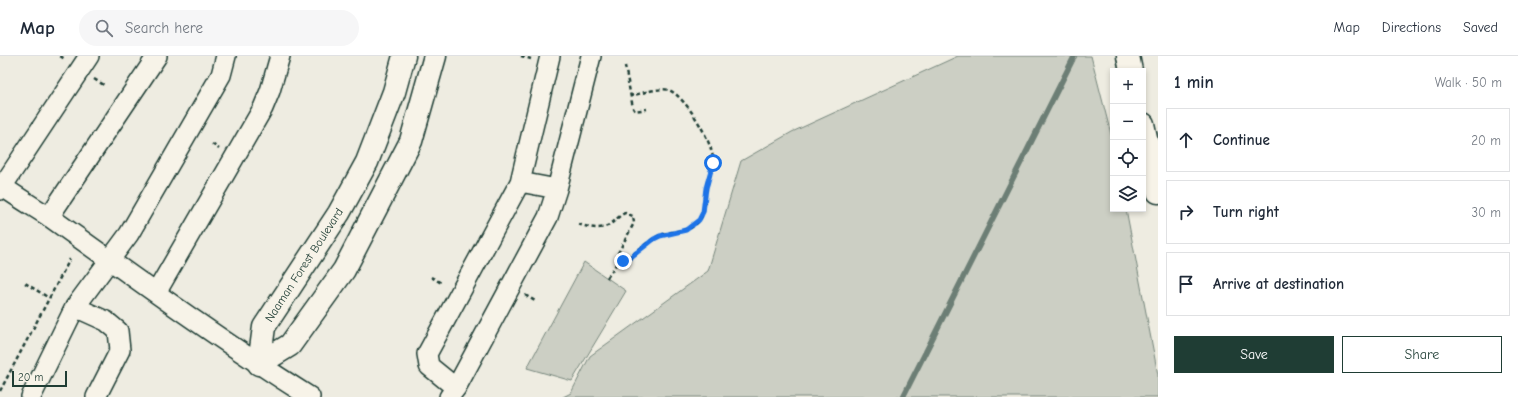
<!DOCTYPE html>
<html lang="en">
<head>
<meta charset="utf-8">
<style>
	:root { --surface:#fff; --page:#f6f6f7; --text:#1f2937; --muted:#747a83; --line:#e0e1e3; --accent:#1f3d34 }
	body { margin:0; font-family:"Comic Neue",sans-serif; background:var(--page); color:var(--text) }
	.controls { position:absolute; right:12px; top:12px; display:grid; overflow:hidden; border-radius:0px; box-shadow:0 2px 6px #0003 }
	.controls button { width:36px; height:36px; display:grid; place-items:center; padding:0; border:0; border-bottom:1px solid var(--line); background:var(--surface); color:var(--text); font:20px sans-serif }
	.scale { position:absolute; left:12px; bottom:10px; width:55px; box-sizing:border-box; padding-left:4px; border:2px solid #1f3d34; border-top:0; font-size:11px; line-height:14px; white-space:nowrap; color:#1f3d34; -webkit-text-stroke:3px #f7f3e8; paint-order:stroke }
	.stop { position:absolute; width:12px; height:12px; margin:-9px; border:3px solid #1a73e8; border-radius:50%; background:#fff }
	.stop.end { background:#1a73e8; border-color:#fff; box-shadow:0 1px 4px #0008 }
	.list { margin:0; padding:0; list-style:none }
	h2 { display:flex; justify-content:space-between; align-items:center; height:52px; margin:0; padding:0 16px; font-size:17px }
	h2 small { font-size:13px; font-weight:400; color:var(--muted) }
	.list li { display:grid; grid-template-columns:26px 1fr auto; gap:12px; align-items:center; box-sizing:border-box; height:64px; margin:0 8px 8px; padding:0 8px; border:1px solid var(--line); border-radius:0px }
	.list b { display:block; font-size:15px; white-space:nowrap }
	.list em { font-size:13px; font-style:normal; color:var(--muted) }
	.actions { display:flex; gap:8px; padding:12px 16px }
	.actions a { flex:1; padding:9px 0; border:1px solid var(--accent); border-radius:0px; text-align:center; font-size:14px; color:var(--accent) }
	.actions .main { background:var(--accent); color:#fff }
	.icon { flex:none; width:22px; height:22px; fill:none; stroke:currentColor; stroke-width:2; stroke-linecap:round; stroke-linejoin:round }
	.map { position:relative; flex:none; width:1158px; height:341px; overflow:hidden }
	header { display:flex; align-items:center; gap:24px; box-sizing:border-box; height:56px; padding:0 20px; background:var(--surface); border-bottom:1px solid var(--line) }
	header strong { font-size:19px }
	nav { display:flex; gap:22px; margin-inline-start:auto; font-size:14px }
	.search { width:280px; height:36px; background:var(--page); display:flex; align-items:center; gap:10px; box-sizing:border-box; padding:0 14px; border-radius:22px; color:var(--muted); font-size:15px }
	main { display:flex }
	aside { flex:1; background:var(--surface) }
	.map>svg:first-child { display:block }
	.green { fill:#cccfc4; stroke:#76867c }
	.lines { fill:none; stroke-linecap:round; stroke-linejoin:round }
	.stream { stroke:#6c7e74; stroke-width:5.5 }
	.minor-casing { stroke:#1f3d34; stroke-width:22 }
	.tertiary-casing { stroke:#1f3d34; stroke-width:25 }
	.secondary-casing { stroke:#1f3d34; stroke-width:25 }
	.path { stroke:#1f3d34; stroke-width:2.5; stroke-dasharray:4 3; stroke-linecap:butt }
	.minor { stroke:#f7f3e8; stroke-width:19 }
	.tertiary { stroke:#f7f3e8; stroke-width:22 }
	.secondary { stroke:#f7f3e8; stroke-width:22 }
	.route { stroke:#1a73e8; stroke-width:5 }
	.labels { text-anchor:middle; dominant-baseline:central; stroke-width:3; stroke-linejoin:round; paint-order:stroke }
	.street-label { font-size:12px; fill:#1f3d34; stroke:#f7f3e8 }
</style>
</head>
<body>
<header>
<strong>Map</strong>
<div class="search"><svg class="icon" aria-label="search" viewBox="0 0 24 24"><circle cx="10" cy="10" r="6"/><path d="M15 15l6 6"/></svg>Search here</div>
<nav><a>Map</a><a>Directions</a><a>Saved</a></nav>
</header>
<main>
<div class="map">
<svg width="1158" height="341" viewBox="0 0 1158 341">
	<rect width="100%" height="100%" fill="#eeece1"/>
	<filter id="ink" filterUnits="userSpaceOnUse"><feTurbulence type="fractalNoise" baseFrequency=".025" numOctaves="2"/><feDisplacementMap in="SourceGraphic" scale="8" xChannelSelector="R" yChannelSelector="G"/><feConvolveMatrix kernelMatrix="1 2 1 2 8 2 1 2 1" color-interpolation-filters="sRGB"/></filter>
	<g filter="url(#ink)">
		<path class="green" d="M 958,0 L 1091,0 L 1113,86 L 1113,153 L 1126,153 L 1158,319 L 1158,341 L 563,341 L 571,337 L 590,300 L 708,215 L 741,105 L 792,76 Z
			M 584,206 L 626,235 L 572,325 L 527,312 Z"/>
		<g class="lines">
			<path class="stream" d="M 903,341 L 1074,1"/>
			<defs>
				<path id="minor" d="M 520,126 L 557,133
					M 0,129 C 17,141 34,151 51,162 C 136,223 221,285 310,341
					M 0,134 L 89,0
					M 49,161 L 157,0
					M 156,237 L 263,52 L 270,35 L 280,0
					M 75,251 L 106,265 L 118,275 L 120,294 L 96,341
					M 456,332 L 429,310 L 427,298 L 520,126 L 550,0
					M 31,341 L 75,251 L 129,178 L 221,19 L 226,0
					M 449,341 L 456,332 L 548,161 L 557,133 L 591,0"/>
				<path id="tertiary" d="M 259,308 L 290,289 L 344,214 L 411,85 L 435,0
					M 259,308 L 264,271 L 339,157 L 367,106 L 394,36 L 404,0"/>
				<path id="secondary" d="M 1128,0 L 1131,15
					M 1143,68 L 1158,136"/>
			</defs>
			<use href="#minor" class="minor-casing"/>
			<use href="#tertiary" class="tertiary-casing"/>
			<use href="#secondary" class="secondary-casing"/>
			<path class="path" d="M 60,0 L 65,3
				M 521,0 L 531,3
				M 625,10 L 633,52 L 635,55 L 647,53
				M 94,23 L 104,29
				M 212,88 L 219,93
				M 578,168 C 590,172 602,175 612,167 C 617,163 620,159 625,157 L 633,160 L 634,167 L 617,199 L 619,204 L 627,204 C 637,196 647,186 659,180 C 673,174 690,178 700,163 C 705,155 704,143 706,134 C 707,124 713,114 713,104 C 713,86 686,41 669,34 C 660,31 639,38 630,40
				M 431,221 L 443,228
				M 607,222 L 619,204
				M 25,227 L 49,242
				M 525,239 L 535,245
				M 0,335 L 70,203"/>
			<use href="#minor" class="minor"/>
			<use href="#tertiary" class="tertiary"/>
			<use href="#secondary" class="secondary"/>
		</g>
	</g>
	<g class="lines" filter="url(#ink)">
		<path class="route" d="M 623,205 L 627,204 L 654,183 L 660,180 L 686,174 L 699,164 L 703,156 L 706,132 L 713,107"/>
	</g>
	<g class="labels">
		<g class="street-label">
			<text transform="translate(304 209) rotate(-57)">Naaman Forest Boulevard</text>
		</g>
	</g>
</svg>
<div class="controls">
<button>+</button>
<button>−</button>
<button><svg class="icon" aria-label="locate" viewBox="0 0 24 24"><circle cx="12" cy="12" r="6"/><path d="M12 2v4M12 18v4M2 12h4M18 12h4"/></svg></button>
<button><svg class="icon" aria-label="layers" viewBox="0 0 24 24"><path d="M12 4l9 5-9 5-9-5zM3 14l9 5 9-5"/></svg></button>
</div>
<div class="scale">20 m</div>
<div class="stop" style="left:713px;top:107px"></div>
<div class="stop end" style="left:623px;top:205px"></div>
</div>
<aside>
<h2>1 min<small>Walk · 50 m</small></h2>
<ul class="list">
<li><svg class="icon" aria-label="ahead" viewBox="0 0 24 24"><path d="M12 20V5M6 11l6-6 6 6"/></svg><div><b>Continue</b></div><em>20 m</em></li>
<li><svg class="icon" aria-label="right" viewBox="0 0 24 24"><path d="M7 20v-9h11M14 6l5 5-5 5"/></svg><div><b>Turn right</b></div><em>30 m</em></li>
<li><svg class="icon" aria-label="arrive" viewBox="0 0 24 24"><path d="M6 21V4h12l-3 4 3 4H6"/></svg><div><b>Arrive at destination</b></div></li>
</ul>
<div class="actions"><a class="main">Save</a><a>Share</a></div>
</aside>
</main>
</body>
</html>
